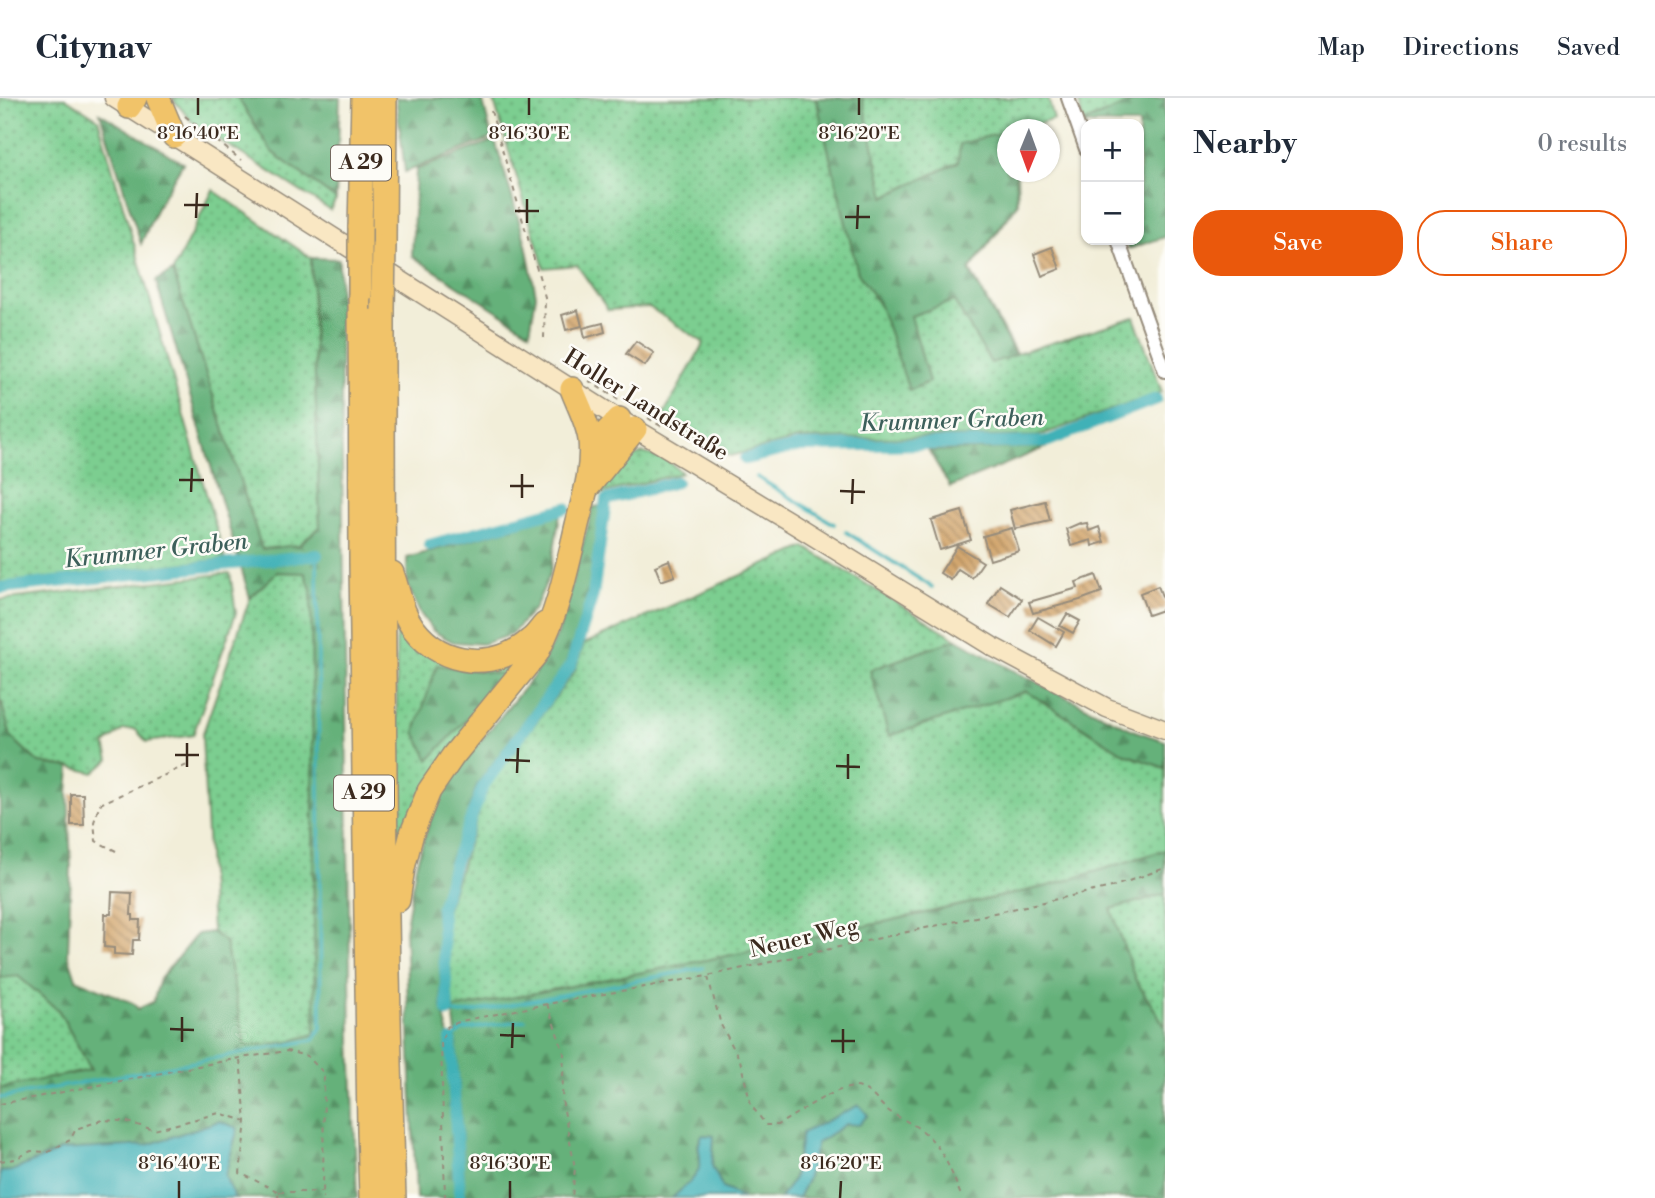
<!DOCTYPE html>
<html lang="en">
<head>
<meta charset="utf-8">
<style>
	:root { --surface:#fff; --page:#f6f6f7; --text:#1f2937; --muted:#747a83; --line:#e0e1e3; --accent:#ea580c }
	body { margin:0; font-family:"Libre Bodoni",serif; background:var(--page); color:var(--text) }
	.controls { position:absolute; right:21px; top:21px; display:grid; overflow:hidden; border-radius:14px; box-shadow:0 2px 5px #0004 }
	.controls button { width:63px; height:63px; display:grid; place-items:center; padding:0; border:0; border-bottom:2px solid var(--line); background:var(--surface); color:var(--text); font:35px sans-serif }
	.compass { position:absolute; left:997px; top:21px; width:63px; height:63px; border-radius:50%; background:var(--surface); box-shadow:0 2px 5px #0004; rotate:181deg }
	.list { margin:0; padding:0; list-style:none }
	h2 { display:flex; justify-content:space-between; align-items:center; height:91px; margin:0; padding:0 28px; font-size:30px }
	h2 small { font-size:23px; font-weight:400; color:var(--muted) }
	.actions { display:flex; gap:14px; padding:21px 28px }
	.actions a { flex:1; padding:16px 0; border:2px solid var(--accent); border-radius:28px; text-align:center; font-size:24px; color:var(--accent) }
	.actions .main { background:var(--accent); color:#fff }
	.map { position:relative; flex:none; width:1165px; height:1100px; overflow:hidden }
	header { display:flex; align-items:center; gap:42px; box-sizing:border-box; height:98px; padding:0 35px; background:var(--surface); border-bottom:2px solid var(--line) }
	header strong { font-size:33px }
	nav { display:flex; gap:38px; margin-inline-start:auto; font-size:24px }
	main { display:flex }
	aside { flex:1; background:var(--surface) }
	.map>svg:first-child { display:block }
	.grass { fill:url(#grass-dots); stroke:#5c7c57; stroke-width:2 }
	.forest { fill:url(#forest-firs); stroke:#506e4c; stroke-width:2 }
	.water { fill:#41b1b7; stroke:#3e6e6a; stroke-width:2 }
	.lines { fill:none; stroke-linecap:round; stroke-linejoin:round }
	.stream { stroke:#41b1b7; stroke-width:3.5 }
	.canal { stroke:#41b1b7; stroke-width:12 }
	.building { fill:url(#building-back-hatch) }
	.street-casing { stroke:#968c7c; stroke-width:16 }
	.secondary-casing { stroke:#968c7c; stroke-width:21 }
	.highway-casing { stroke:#968c7c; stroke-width:26 }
	.path { stroke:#968c7c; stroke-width:2; stroke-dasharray:5 5; stroke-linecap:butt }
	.street { stroke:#fff; stroke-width:12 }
	.secondary { stroke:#f9e7c3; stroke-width:18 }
	.highway { stroke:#f1c369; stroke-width:23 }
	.highway-bridge-casing { stroke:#968c7c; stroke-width:26; stroke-linecap:butt }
	.highway-bridge { stroke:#f1c369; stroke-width:23 }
	.ticks { fill:none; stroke:#3b2a1e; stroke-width:2.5 }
	.labels { text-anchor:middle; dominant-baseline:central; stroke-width:5; stroke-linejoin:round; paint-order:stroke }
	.shield { fill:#fdfcf7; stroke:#75695f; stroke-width:2 }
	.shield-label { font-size:21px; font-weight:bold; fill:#3b2a1e }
	.street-label { font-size:23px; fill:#3b2a1e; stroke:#fdfcf7 }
	.water-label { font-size:24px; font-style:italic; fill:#3d605b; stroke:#fdfcf7 }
	.ticks-label { font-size:18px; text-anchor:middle; fill:#3b2a1e; stroke:#fdfcf7; stroke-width:5; stroke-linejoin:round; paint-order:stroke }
</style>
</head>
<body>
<header>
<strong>Citynav</strong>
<nav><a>Map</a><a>Directions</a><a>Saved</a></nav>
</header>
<main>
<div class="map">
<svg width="1165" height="1100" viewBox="0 0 1165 1100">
	<defs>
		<pattern id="grass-dots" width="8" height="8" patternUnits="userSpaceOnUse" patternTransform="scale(1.75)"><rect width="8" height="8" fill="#7cce90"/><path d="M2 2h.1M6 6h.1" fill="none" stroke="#67a775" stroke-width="1.8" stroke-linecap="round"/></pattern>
		<pattern id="forest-firs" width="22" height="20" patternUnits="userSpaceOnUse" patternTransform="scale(1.75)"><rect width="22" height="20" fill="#65b17a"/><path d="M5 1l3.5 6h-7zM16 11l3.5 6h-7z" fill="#549063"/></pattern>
		<pattern id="building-back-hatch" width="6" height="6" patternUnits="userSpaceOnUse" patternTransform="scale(1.75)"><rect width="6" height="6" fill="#d3a76f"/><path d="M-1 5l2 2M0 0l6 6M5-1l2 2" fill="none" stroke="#ac885b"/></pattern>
	</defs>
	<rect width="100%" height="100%" fill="#fdfcf7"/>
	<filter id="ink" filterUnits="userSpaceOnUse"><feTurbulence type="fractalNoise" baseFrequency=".0143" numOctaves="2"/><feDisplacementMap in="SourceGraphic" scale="14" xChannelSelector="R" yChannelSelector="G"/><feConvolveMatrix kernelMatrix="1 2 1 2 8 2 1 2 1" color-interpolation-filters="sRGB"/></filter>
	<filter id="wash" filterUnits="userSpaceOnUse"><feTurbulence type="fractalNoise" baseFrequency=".00686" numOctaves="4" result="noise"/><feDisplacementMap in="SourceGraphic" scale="28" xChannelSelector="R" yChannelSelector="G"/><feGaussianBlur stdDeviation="1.57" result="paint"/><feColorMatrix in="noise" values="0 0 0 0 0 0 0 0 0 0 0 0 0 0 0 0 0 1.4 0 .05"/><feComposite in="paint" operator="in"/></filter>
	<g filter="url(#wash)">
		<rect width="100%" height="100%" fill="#f2eed9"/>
		<path class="grass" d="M 0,0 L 65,0 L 98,21 L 225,461 L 0,485 Z
			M 172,0 L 238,0 L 272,54 L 336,101 L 330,112 L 193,25 Z
			M 493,0 L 816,0 L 858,175 L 880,208 L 910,292 L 929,284 L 910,218 L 955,202 L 991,265 L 969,172 L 1017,105 L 1015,74 L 1017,74 L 1018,106 L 970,172 L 1016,256 L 1134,219 L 1162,294 L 1038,338 L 798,341 L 730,358 L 662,319 L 704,245 L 649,209 L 608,212 L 577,167 L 544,170 Z
			M 862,0 L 1048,0 L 1054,21 L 1022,31 L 1007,32 L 1007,46 L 1000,35 L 959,64 L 884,99 Z
			M 1078,0 L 1141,0 L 1083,25 Z
			M 213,92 L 311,160 L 320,429 L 299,447 L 262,452 L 173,173 Z
			M 643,355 L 666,361 L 682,375 L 599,396 L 611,378 L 625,362 Z
			M 805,449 L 957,541 L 870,572 L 889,638 L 1026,593 L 1125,656 L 1165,670 L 1165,752 L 1049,788 L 742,855 L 453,911 L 446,814 L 487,689 L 575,573 L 584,546 Z
			M 276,474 L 305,475 L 311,491 L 315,936 L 288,944 L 245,948 L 225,844 L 212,834 L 202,638 L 250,500 Z
			M 230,475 L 236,515 L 193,637 L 147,644 L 135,631 L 123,632 L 105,646 L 109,662 L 94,675 L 70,669 L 39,665 L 11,639 L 0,600 L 0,502 Z
			M 396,518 L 443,562 L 530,550 L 398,763 Z
			M 1165,796 L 1165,928 L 1135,881 L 1111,811 Z
			M 18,878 L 59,913 L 91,972 L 0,990 L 0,880 Z"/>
		<path class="forest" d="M 238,0 L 340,0 L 336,101 L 272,54 Z
			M 396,0 L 482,0 L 492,40 L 405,74 Z
			M 816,0 L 862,0 L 885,99 L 958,64 L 960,46 L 1000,35 L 1007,46 L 1007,74 L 1015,74 L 1017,105 L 969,172 L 1015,257 L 991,265 L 954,203 L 911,218 L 929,284 L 909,292 L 880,208 L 858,175 Z
			M 1141,0 L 1165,0 L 1165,139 L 1128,151 L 1125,142 L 1139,142 L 1139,26 L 1086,26 L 1086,34 L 1083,25 Z
			M 100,15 L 183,65 L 158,107 L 141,146 Z
			M 495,42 L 526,146 L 536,197 L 530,234 L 412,158 L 416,72 Z
			M 311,160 L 339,161 L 351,940 L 357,1100 L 235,1100 L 225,1078 L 237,1030 L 219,1023 L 147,1047 L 61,1052 L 12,1073 L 0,1074 L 0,990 L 91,972 L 59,913 L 18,878 L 0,880 L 0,600 L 11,639 L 39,665 L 70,669 L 68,695 L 71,770 L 68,856 L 76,881 L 133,905 L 138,911 L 153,904 L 160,881 L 197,836 L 212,834 L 225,844 L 245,948 L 288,944 L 315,936 L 311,491 L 305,475 L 277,474 L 250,500 L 156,183 L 173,173 L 262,451 L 299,447 L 320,429 Z
			M 1047,349 L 950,389 L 929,353 Z
			M 603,408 L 589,496 L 566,566 L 477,687 L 437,809 L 442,909 L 448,934 L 457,1100 L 416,1100 L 405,834 L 416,767 L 433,712 L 451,679 L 533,579 L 558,536 L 593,409 Z
			M 560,416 L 550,476 L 535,510 L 511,537 L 482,546 L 453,544 L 433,533 L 420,515 L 407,486 L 407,460 Z
			M 957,541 L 1020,576 L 1135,633 L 1165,643 L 1165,670 L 1125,656 L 1026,593 L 889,638 L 870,572 Z
			M 437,567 L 508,577 L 429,662 L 415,634 Z
			M 1165,752 L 1165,796 L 1111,811 L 1135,881 L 1165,928 L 1165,1100 L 798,1100 L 807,1082 L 817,1045 L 846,1026 L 868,1017 L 802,1035 L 794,1080 L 780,1100 L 743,1100 L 723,1090 L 712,1068 L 714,1038 L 702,1037 C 694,1052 701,1051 700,1065 C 699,1080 682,1090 672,1100 L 465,1100 L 456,937 L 453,911 L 742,855 L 1049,788 Z"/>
		<path class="water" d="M 859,1007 L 868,1017 L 859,1027 L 846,1026 L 817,1045 L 807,1082 L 798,1100 L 780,1100 L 794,1080 L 802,1035 Z
			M 219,1023 L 238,1030 L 225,1078 L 235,1100 L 0,1100 L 0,1074 L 12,1073 L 61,1052 L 147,1047 Z
			M 702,1037 L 714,1038 L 712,1068 L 723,1090 L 743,1100 L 672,1100 C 682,1090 699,1080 700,1065 C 701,1051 695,1052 702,1037 Z"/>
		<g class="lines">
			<path class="stream" d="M 757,379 L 834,426
				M 846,434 L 932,489
				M 448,914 L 462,916 L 703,870
				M 451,942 L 462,932 L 525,922
				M 0,1000 L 313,942 L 321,930 L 317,457"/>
			<path class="canal" d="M 745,361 L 800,348 L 1046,344 L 1156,301
				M 429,447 L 566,410
				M 0,490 L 317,457
				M 448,914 L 441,811 L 454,766 L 483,688 L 571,567 L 593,497 L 606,402 L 676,384
				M 451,942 L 460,1100"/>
		</g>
		<g id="blocks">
			<path class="building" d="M 1052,149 L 1060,171 L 1042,178 L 1034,156 Z
				M 578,212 L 582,228 L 566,232 L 562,217 Z
				M 603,225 L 605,234 L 585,240 L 583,230 Z
				M 636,243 L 654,255 L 645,268 L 626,256 Z
				M 1045,403 L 1050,423 L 1015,431 L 1010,412 Z
				M 962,413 L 971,442 L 940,452 L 931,422 Z
				M 1080,425 L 1081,426 L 1087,425 L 1089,433 L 1099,429 L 1104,444 L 1092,448 L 1091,442 L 1071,448 L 1066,431 Z
				M 1012,430 L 1019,453 L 990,462 L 983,438 Z
				M 957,448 L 983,464 L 972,480 L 958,471 L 951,482 L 940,475 Z
				M 669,462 L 675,478 L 661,483 L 655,468 Z
				M 1096,477 L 1102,494 L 1080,502 L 1033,515 L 1029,504 L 1078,490 L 1076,484 Z
				M 1000,487 L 1022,501 L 1010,519 L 988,506 Z
				M 1158,488 L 1165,506 L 1165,511 L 1148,517 L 1140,495 Z
				M 1067,516 L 1080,523 L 1073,535 L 1060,528 Z
				M 1038,519 L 1064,534 L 1056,548 L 1030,532 Z
				M 71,696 L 83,696 L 84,727 L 71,727 Z
				M 112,794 L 132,795 L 131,817 L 133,817 L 133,822 L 140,822 L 139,842 L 133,842 L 132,857 L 114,856 L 114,850 L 104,849 L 105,816 L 111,816 Z"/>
		</g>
	</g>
	<g filter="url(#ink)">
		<use href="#blocks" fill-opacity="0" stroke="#968c7c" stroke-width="2"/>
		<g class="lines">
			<defs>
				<path id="street" d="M 1068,0 L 1086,51
					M 1118,142 L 1165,273"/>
				<path id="secondary" d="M 114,0 L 619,321 L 792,425 L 993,549 L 1107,610 L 1165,632"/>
				<path id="highway" d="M 158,0 L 174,38
					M 129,9 L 135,0
					M 360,130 L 363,0
					M 384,147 L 385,0
					M 360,196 L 361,465 L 369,1032 L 371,1100
					M 383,212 C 383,508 384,804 394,1100
					M 591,361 L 602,339 L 619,321
					M 588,389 L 635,331
					M 392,475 C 399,494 401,514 414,531 C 442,568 495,573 530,542 C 536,538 540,531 545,526
					M 398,802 L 403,770 L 412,735 L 429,693 L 453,658 L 537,555 C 558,515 567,470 577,427 C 584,399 593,371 590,342 C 588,325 578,307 572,291"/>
			</defs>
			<use href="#street" class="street-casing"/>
			<use href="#secondary" class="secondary-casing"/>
			<use href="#highway" class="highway-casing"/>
			<path class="path" d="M 491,13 L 545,199 L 544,240
				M 185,18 L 241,62
				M 589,283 L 622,304
				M 648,320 L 664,330
				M 116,753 L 96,743 L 94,724 L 100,706 L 187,667
				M 708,879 L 721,927 L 740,962 L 751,1007 L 766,1027 L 777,1027 C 798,1016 830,991 854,989 C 868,989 875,1001 884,1009 C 895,1019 909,1023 921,1032 C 943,1048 952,1076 962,1100
				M 547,906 L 564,955 L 562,1002 L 575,1070 L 572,1100
				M 240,962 L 246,1023 L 240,1075 L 279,1094 L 278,1100
				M 0,1006 L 240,960 L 287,953 L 307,958 L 324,975 L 323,1100
				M 0,1063 L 15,1061 L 31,1053 L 48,1054 L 70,1042 L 76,1031 L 102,1022 L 124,1023 L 154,1032 L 219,1015 L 246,1023
				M 279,1094 L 322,1094
				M 445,1100 L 441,944 L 447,929 L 461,923 L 547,906 L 707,878 L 1112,789 L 1165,770"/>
			<use href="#street" class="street"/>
			<use href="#secondary" class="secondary"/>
			<use href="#highway" class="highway"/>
			<defs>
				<path id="highway-bridge" d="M 360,196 L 360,130
					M 383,212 L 384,147"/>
			</defs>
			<use href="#highway-bridge" class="highway-bridge-casing"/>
			<use href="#highway-bridge" class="highway-bridge"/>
		</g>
	</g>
	<path class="ticks" d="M 198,17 L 198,0M 529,17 L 529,0M 859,17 L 859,0M 184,107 L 209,107M 515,113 L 539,113M 845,119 L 870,119M 196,120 L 197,95M 527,125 L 527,101M 857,131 L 858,107M 179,382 L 204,382M 510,388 L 534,388M 840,393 L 865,394M 191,394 L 192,370M 522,400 L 522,376M 852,406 L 853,381M 175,657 L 199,657M 505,662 L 530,663M 836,668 L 860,669M 187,669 L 187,645M 517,675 L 518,650M 848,681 L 848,656M 170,931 L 194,932M 500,937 L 525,938M 831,943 L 855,943M 182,944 L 182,919M 512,950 L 513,925M 843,955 L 843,931M 179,1100 L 179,1083M 510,1100 L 510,1083M 840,1100 L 841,1083"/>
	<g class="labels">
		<g class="shield">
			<rect x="331" y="47.5" width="60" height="35" rx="5"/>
			<rect x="334" y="677.5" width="60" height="35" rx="5"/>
		</g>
		<g class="shield-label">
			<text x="361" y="65">A 29</text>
			<text x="364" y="695">A 29</text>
		</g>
		<g class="street-label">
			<text transform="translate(646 307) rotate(32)">Holler Landstraße</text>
			<text transform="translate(804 840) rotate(-13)">Neuer Weg</text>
		</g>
		<g class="water-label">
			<text transform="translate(952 323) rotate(-2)">Krummer Graben</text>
			<text transform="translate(156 453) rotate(-6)">Krummer Graben</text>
		</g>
	</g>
	<g class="ticks-label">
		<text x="198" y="41">8°16'40"E</text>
		<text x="529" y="41">8°16'30"E</text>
		<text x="859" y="41">8°16'20"E</text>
		<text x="179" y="1071">8°16'40"E</text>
		<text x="510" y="1071">8°16'30"E</text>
		<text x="841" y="1071">8°16'20"E</text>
	</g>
</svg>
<div class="controls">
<button>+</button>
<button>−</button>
</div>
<svg class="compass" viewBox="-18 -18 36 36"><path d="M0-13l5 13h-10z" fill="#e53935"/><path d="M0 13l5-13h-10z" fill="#747a83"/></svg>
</div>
<aside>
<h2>Nearby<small>0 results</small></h2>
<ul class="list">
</ul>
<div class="actions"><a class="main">Save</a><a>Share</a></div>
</aside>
</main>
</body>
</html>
